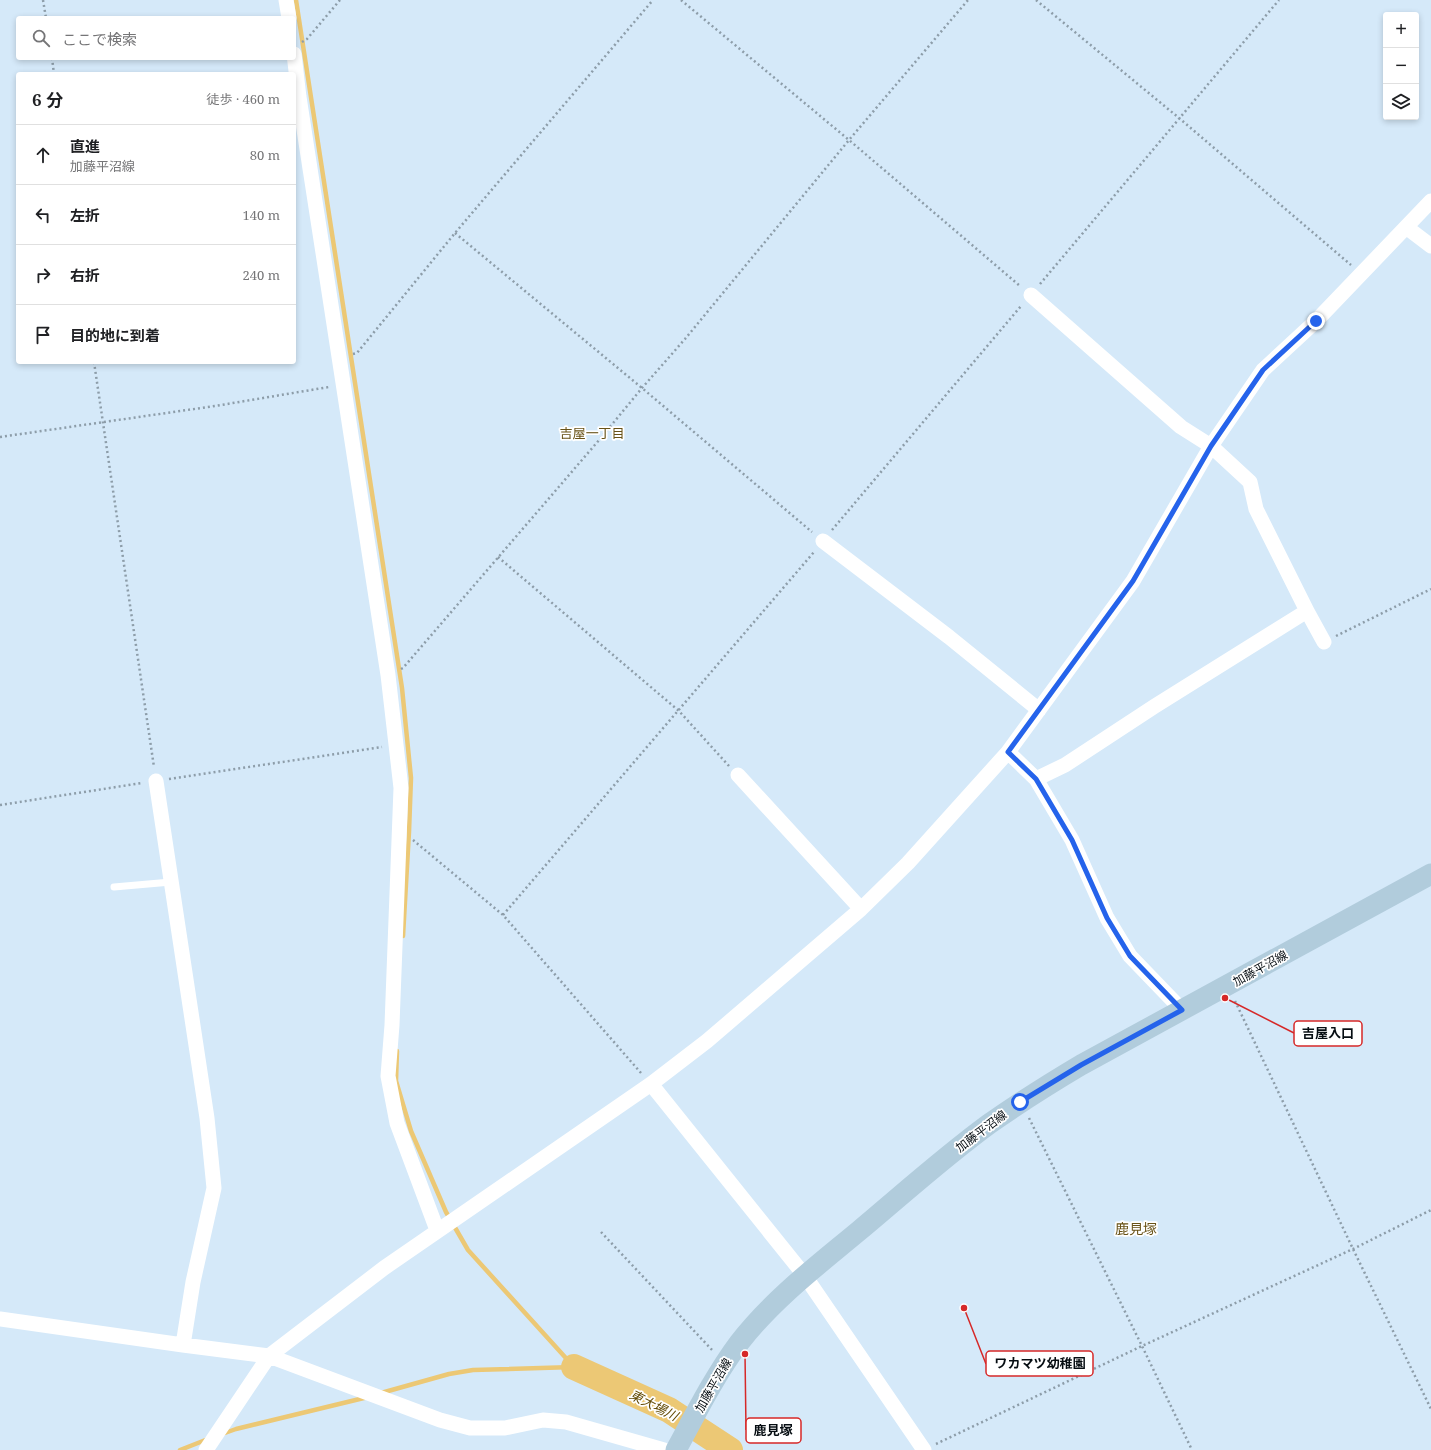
<!DOCTYPE html>
<html lang="ja">
<head>
<meta charset="utf-8">
<style>
	:root { --surface:#fff; --page:#f6f6f6; --text:#202124; --muted:#757577; --line:#e0e0e0 }
	body { margin:0; font-family:"Noto Serif","Noto Sans JP",serif; background:var(--page); color:var(--text) }
	.controls { position:absolute; right:12px; top:12px; display:grid; overflow:hidden; border-radius:4px; box-shadow:0 2px 6px #0003 }
	.controls button { width:36px; height:36px; display:grid; place-items:center; padding:0; border:0; border-bottom:1px solid var(--line); background:var(--surface); color:var(--text); font:20px sans-serif }
	.stop { position:absolute; width:12px; height:12px; margin:-9px; border:3px solid #2563eb; border-radius:50%; background:#fff }
	.stop.end { background:#2563eb; border-color:#fff; box-shadow:0 1px 4px #0008 }
	.list { margin:0; padding:0; list-style:none }
	h2 { display:flex; justify-content:space-between; align-items:center; height:52px; margin:0; padding:0 16px; font-size:17px }
	h2 small { font-size:13px; font-weight:400; color:var(--muted) }
	.list li { display:grid; grid-template-columns:26px 1fr auto; gap:12px; align-items:center; box-sizing:border-box; height:60px; padding:0 16px; border-top:1px solid var(--line) }
	.list b { display:block; font-size:15px; white-space:nowrap }
	.list p { margin:0; font-size:13px; white-space:nowrap; color:var(--muted) }
	.list em { font-size:13px; font-style:normal; color:var(--muted) }
	.icon { flex:none; width:22px; height:22px; fill:none; stroke:currentColor; stroke-width:2; stroke-linecap:round; stroke-linejoin:round }
	.map { position:relative; flex:none; width:1431px; height:1450px; overflow:hidden }
	.search { position:absolute; background:var(--surface); box-shadow:0 2px 6px #0003; left:16px; top:16px; width:280px; height:44px; display:flex; align-items:center; gap:10px; box-sizing:border-box; padding:0 14px; border-radius:4px; color:var(--muted); font-size:15px }
	.panel { position:absolute; background:var(--surface); box-shadow:0 2px 6px #0003; left:16px; top:72px; width:280px; height:292px; border-radius:4px }
	.map>svg:first-child { display:block }
	.lines { fill:none; stroke-linecap:round; stroke-linejoin:round }
	.stream { stroke:#ecc875; stroke-width:4.5 }
	.river { stroke:#ecc875; stroke-width:26 }
	.path { stroke:#8d9da9; stroke-width:2.5; stroke-dasharray:2 3; stroke-linecap:butt }
	.service { stroke:#fff; stroke-width:7 }
	.minor { stroke:#fff; stroke-width:15 }
	.secondary { stroke:#b1ccdc; stroke-width:21 }
	.route { stroke:#2563eb; stroke-width:5 }
	.labels { text-anchor:middle; dominant-baseline:central; stroke-width:3.5; stroke-linejoin:round; paint-order:stroke }
	.street-label { font-size:12px; fill:#060d12; stroke:#fff }
	.neighbourhood-label { font-size:13px; fill:#685217; stroke:#fff }
	.water-label { font-size:13px; font-style:italic; fill:#624a05; stroke:#fff }
	.quarter-label { font-size:14px; fill:#685217; stroke:#fff }
	.leader { fill:none; stroke:#d62828; stroke-width:1.5 }
	.callout-dot { fill:#d62828; stroke:#fff; stroke-width:1.5 }
	.callout { fill:#fff; stroke:#d62828; stroke-width:1.5 }
	.callout-label { font-size:13px; text-anchor:middle; font-weight:bold; fill:#060d12 }
</style>
</head>
<body>
<div class="map">
<svg width="1431" height="1450" viewBox="0 0 1431 1450">
	<rect width="100%" height="100%" fill="#d5e9f9"/>
	<g class="lines">
		<path class="stream" d="M 296,0 L 402,688 L 411,778 L 409,832 L 403,936
			M 397,1051 L 396,1081 L 411,1131 L 446,1212 L 468,1250 L 574,1367
			M 381,1393 L 449,1374 L 473,1370 L 574,1367
			M 222,1434 L 236,1429 L 368,1397
			M 180,1450 L 208,1439"/>
		<path class="river" d="M 574,1367 L 669,1410 L 730,1450"/>
		<path class="path" d="M 43,0 L 46,18
			M 681,0 L 849,140 L 1020,286
			M 1036,0 L 1179,118 L 1351,265
			M 302,42 L 307,39 L 340,0
			M 52,58 L 54,74
			M 455,233 L 642,388 L 812,532
			M 1040,284 L 1279,0
			M 353,354 L 357,353 L 455,233 L 653,0
			M 94,362 L 154,767
			M 0,437 L 215,406 L 329,387
			M 832,530 L 1021,306
			M 498,557 L 679,711 L 729,766
			M 1336,636 L 1431,589
			M 401,669 L 403,668 L 600,439 L 642,388 L 685,339 L 849,140 L 968,0
			M 169,779 L 382,747
			M 0,805 L 142,783
			M 413,840 L 503,915 L 641,1073
			M 503,915 L 814,552
			M 1235,1001 L 1353,1249 L 1431,1409
			M 1029,1118 L 1142,1346 L 1192,1450
			M 601,1232 L 713,1351
			M 936,1444 L 1142,1346 L 1353,1249 L 1431,1210"/>
		<path class="service" d="M 114,887 L 171,882"/>
		<path class="minor" d="M 286,0 L 289,18
			M 294,54 L 299,97 L 388,675 L 401,788 L 392,1025 L 388,1076 L 397,1123 L 437,1230
			M 1406,227 L 1431,246
			M 1031,295 L 1181,427 L 1211,446 L 1250,482 L 1256,509 L 1307,611 L 1324,642
			M 823,541 L 949,637 L 1039,710
			M 1008,752 L 1036,779 L 1072,840 L 1107,918 L 1130,956 L 1182,1010
			M 738,775 L 861,909
			M 1036,779 L 1065,765 L 1155,706 L 1307,611
			M 156,781 L 207,1118 L 214,1188 L 193,1282 L 183,1345
			M 651,1084 L 805,1276 L 924,1450
			M 0,1319 L 183,1345 L 269,1356 L 440,1420 L 470,1428 L 505,1428 L 543,1420 L 566,1422 L 664,1450
			M 206,1450 L 269,1356 L 384,1268 L 651,1084 L 707,1041 L 861,909 L 908,863 L 1008,752 L 1133,581 L 1211,446 L 1263,370 L 1316,321 L 1431,201"/>
		<path class="secondary" d="M 676,1450 C 695,1415 715,1375 739,1343 C 773,1299 818,1265 860,1230 C 903,1194 944,1157 989,1124 C 1019,1103 1049,1084 1081,1065 L 1431,874"/>
	</g>
	<g class="lines">
		<path class="route" d="M 1020,1102 L 1081,1065 L 1182,1010 L 1130,956 L 1107,918 L 1072,840 L 1036,779 L 1008,752 L 1133,581 L 1211,446 L 1263,370 L 1316,321"/>
	</g>
	<g class="labels">
		<g class="street-label">
			<text transform="translate(1260 968) rotate(-29)">加藤平沼線</text>
			<text transform="translate(981 1131) rotate(-37)">加藤平沼線</text>
			<text transform="translate(713 1385) rotate(-60)">加藤平沼線</text>
		</g>
		<g class="neighbourhood-label">
			<text x="592" y="433">吉屋一丁目</text>
		</g>
		<g class="water-label">
			<text transform="translate(654 1405) rotate(27)">東大場川</text>
		</g>
		<g class="quarter-label">
			<text x="1136" y="1228">鹿見塚</text>
		</g>
	</g>
	<path class="leader" d="M1225 998L1294 1033M964 1308L986 1364M745 1354L746 1430"/>
	<g class="callout-dot">
		<circle cx="1225" cy="998" r="4"/>
		<circle cx="964" cy="1308" r="4"/>
		<circle cx="745" cy="1354" r="4"/>
	</g>
	<g class="callout">
		<rect x="1294" y="1021" width="68" height="25" rx="4"/>
		<rect x="986" y="1351" width="107" height="25" rx="4"/>
		<rect x="746" y="1418" width="55" height="25" rx="4"/>
	</g>
	<g class="callout-label">
		<text x="1328" y="1038">吉屋入口</text>
		<text x="1040" y="1368">ワカマツ幼稚園</text>
		<text x="773" y="1435">鹿見塚</text>
	</g>
</svg>
<div class="controls">
<button>+</button>
<button>−</button>
<button><svg class="icon" aria-label="layers" viewBox="0 0 24 24"><path d="M12 4l9 5-9 5-9-5zM3 14l9 5 9-5"/></svg></button>
</div>
<div class="stop" style="left:1020px;top:1102px"></div>
<div class="stop end" style="left:1316px;top:321px"></div>
<div class="search"><svg class="icon" aria-label="search" viewBox="0 0 24 24"><circle cx="10" cy="10" r="6"/><path d="M15 15l6 6"/></svg>ここで検索</div>
<section class="panel">
<h2>6 分<small>徒歩 · 460 m</small></h2>
<ul class="list">
<li><svg class="icon" aria-label="ahead" viewBox="0 0 24 24"><path d="M12 20V5M6 11l6-6 6 6"/></svg><div><b>直進</b><p>加藤平沼線</p></div><em>80 m</em></li>
<li><svg class="icon" aria-label="left" viewBox="0 0 24 24"><path d="M17 20v-9H6M10 6l-5 5 5 5"/></svg><div><b>左折</b></div><em>140 m</em></li>
<li><svg class="icon" aria-label="right" viewBox="0 0 24 24"><path d="M7 20v-9h11M14 6l5 5-5 5"/></svg><div><b>右折</b></div><em>240 m</em></li>
<li><svg class="icon" aria-label="arrive" viewBox="0 0 24 24"><path d="M6 21V4h12l-3 4 3 4H6"/></svg><div><b>目的地に到着</b></div></li>
</ul>
</section>
</div>
</body>
</html>
